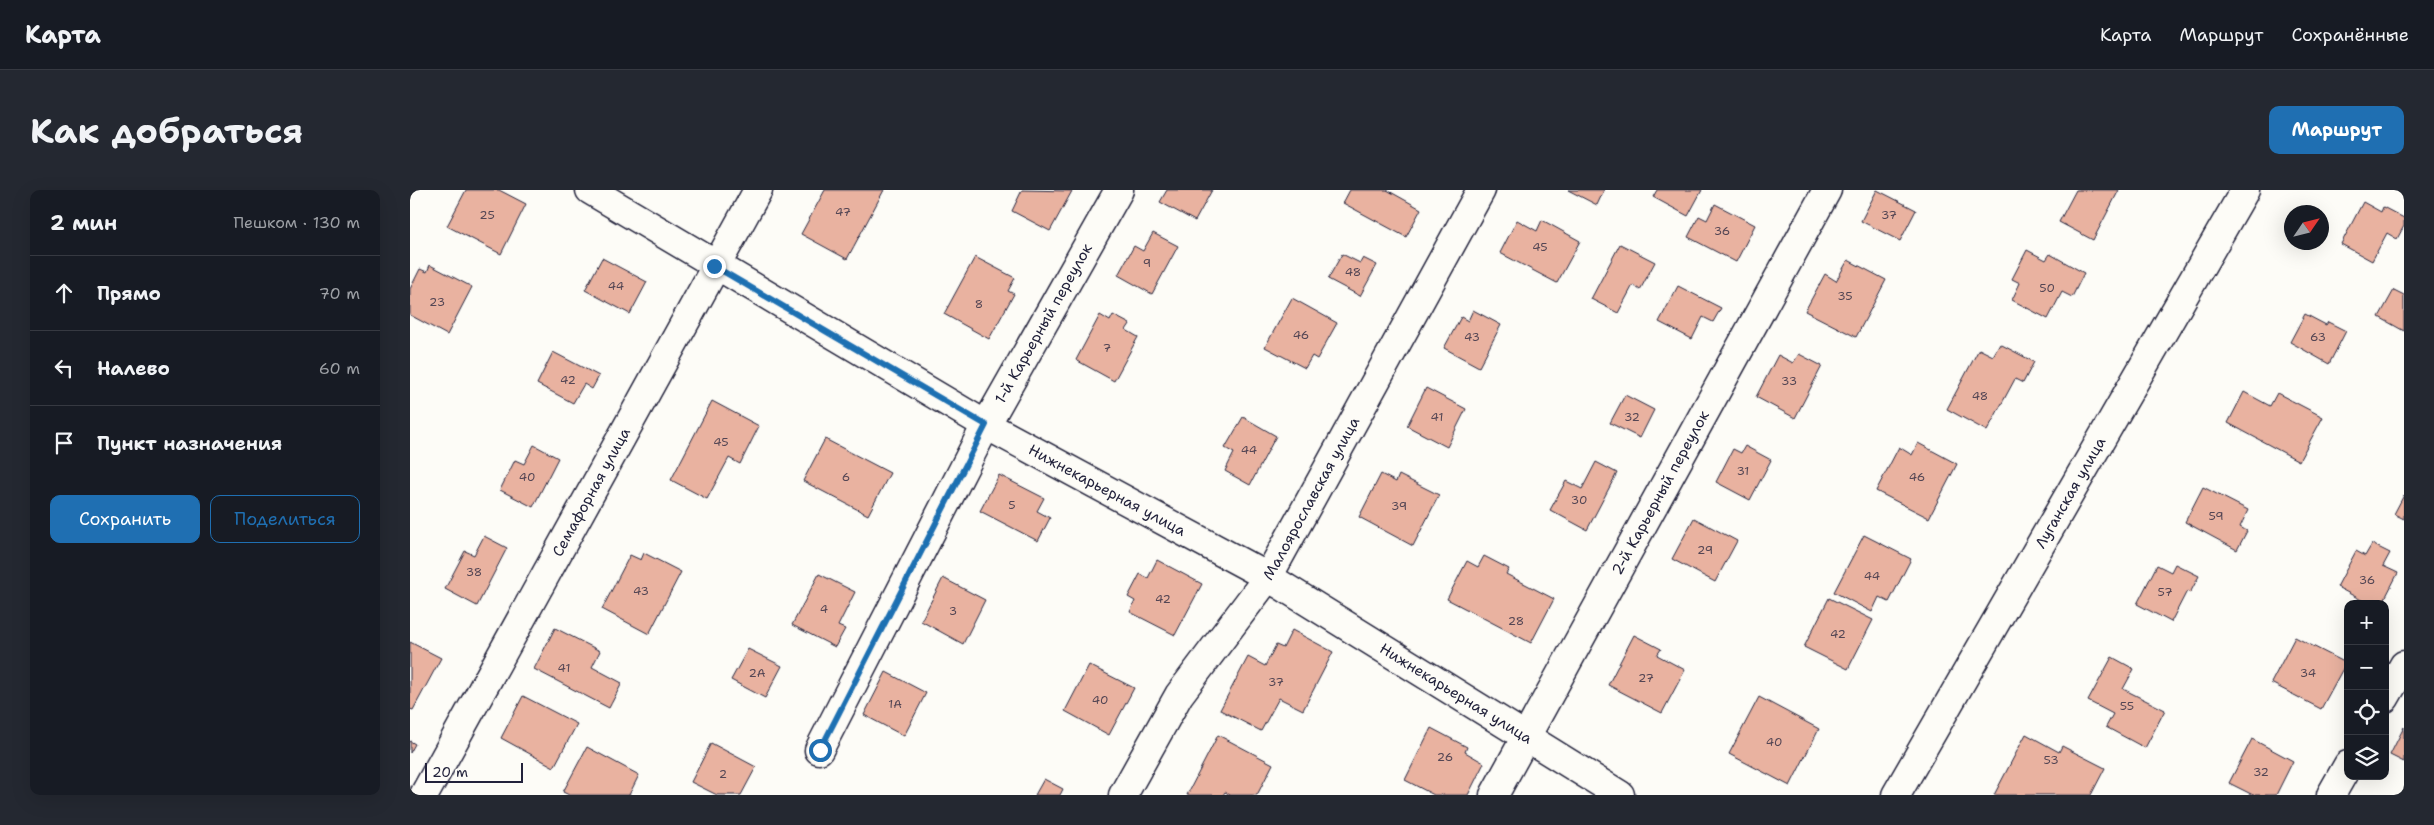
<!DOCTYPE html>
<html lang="ru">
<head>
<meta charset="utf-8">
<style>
	:root { --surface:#171b24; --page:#242831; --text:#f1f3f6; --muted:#9ea1a6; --line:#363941; --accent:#1f6fb2 }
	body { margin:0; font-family:"Shantell Sans",sans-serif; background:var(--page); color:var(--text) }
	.controls { position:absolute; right:15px; bottom:15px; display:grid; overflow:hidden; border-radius:10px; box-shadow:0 5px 20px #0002 }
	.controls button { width:45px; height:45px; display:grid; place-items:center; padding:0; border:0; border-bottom:1px solid var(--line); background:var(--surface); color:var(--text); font:25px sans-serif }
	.compass { position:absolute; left:1874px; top:15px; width:45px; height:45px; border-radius:50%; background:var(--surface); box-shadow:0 5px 20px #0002; rotate:55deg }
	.scale { position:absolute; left:15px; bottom:12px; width:98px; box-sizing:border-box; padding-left:5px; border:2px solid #22223b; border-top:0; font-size:14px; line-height:18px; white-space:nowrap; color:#22223b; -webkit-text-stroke:4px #fdfcf7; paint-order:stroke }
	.stop { position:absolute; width:15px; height:15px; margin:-11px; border:4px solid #1f6fb2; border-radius:50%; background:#fff }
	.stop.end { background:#1f6fb2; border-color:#fff; box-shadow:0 1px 5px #0008 }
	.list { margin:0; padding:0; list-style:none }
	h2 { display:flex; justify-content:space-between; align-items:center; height:65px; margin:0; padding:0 20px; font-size:21px }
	h2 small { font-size:16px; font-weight:400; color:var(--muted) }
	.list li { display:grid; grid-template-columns:32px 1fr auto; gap:15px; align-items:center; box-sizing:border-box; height:75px; padding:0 20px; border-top:1px solid var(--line) }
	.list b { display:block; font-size:19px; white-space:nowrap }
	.list em { font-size:16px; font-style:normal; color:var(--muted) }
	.actions { display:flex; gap:10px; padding:15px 20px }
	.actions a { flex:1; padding:11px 0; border:1px solid var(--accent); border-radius:10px; text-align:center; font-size:18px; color:var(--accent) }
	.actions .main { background:var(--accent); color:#fff }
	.icon { flex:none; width:28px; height:28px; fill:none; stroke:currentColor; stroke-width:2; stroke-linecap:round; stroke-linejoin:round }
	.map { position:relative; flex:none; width:1994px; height:605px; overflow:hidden; border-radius:10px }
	header { display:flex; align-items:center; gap:30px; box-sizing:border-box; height:70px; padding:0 25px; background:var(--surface); border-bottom:1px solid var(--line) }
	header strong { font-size:24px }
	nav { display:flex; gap:28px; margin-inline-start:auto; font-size:18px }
	.intro { display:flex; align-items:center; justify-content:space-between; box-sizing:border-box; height:120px; padding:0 30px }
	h1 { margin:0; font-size:35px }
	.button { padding:12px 22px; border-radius:10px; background:var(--accent); color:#fff; font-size:18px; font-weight:700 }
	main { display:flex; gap:30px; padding:0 30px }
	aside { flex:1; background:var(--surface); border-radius:10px; box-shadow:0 5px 20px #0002 }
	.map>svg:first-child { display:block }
	.building { fill:#e9b2a0; stroke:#22223b }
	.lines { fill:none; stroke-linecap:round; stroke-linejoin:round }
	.minor-casing { stroke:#22223b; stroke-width:31 }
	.minor { stroke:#fdfcf7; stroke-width:28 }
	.route { stroke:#1f6fb2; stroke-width:6 }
	.labels { text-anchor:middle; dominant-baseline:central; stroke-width:4; stroke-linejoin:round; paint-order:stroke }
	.number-label { font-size:12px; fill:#544654 }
	.street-label { font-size:15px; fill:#22223b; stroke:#fdfcf7 }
</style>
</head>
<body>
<header>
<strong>Карта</strong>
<nav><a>Карта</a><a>Маршрут</a><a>Сохранённые</a></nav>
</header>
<div class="intro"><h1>Как добраться</h1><a class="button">Маршрут</a></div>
<main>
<aside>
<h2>2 мин<small>Пешком · 130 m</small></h2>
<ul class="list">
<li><svg class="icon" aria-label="ahead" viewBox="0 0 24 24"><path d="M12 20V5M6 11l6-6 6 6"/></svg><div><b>Прямо</b></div><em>70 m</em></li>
<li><svg class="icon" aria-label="left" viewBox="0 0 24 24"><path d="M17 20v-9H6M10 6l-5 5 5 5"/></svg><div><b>Налево</b></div><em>60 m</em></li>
<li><svg class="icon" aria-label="arrive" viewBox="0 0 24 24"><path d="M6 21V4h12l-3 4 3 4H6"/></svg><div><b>Пункт назначения</b></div></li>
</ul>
<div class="actions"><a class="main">Сохранить</a><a>Поделиться</a></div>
</aside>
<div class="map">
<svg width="1994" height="605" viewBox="0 0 1994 605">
	<rect width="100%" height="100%" fill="#fdfcf7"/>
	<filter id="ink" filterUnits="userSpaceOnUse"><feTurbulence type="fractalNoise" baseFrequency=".02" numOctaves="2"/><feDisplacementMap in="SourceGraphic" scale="10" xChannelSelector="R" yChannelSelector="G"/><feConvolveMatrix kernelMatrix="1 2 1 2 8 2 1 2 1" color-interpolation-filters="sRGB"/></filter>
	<g filter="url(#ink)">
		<path class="building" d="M 56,0 L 89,0 L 116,14 L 91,64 L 37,36 Z
			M 415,0 L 474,0 L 437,69 L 391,44 Z
			M 612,0 L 662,1 L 640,41 L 602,21 Z
			M 757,0 L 802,0 L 785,31 L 750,12 Z
			M 940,0 L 977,0 L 1011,19 L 996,47 L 933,13 Z
			M 1158,0 L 1194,0 L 1187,15 Z
			M 1247,0 L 1292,0 L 1278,26 L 1243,7 Z
			M 1467,0 L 1506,20 L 1490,51 L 1451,31 Z
			M 1666,0 L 1709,0 L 1683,50 L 1649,32 Z
			M 1953,12 L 1971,22 L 1973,17 L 1994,28 L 1994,36 L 1987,49 L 1977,43 L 1962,71 L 1931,54 Z
			M 1305,14 L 1345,35 L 1326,72 L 1278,47 L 1289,26 L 1297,30 Z
			M 1107,30 L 1127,41 L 1132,30 L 1170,51 L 1147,93 L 1090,63 Z
			M 743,43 L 768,56 L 742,104 L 708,85 L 724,56 L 733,61 Z
			M 1210,54 L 1245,72 L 1230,100 L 1223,95 L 1208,123 L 1181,109 Z
			M 1617,60 L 1636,70 L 1640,64 L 1674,83 L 1662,107 L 1652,102 L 1638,129 L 1602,110 L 1610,93 L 1602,89 Z
			M 932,64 L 950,73 L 953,68 L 967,75 L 950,106 L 918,89 Z
			M 565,67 L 605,88 L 598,101 L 604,104 L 579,149 L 534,124 Z
			M 192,68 L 237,92 L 220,124 L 175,100 Z
			M 1438,70 L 1476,90 L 1446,147 L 1395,121 L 1415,84 L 1426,91 Z
			M 20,75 L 62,97 L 37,145 L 0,125 L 0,99 L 10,79 L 17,82 Z
			M 1268,96 L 1311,118 L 1303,132 L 1293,127 L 1282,149 L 1249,132 Z
			M 1984,100 L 1994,105 L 1994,141 L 1969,127 Z
			M 882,108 L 927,133 L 907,169 L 902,166 L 895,178 L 855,157 Z
			M 1063,120 L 1091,135 L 1069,177 L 1034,158 L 1051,127 L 1058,131 Z
			M 1895,124 L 1916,135 L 1918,132 L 1936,141 L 1919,174 L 1880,152 Z
			M 690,125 L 700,131 L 703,125 L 720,134 L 716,140 L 728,147 L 704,191 L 666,170 Z
			M 1590,154 L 1624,172 L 1613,193 L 1605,189 L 1577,241 L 1537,219 L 1569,159 L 1583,166 Z
			M 143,162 L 189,186 L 182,199 L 174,194 L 163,213 L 127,194 Z
			M 1389,164 L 1412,176 L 1385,228 L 1346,207 L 1368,165 L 1383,173 Z
			M 1016,198 L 1056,219 L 1037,257 L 997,236 Z
			M 1834,202 L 1860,216 L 1867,203 L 1913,227 L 1889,271 L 1818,233 Z
			M 1215,205 L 1244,220 L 1230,248 L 1200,233 Z
			M 302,211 L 349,236 L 330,274 L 319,268 L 297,309 L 261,290 Z
			M 833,227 L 866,246 L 840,295 L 815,281 L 824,263 L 815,258 Z
			M 415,249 L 480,283 L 458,325 L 393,291 Z
			M 1508,253 L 1547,274 L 1519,328 L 1466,301 L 1489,257 L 1502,265 Z
			M 124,255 L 148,268 L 123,317 L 90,300 L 105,270 L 114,274 Z
			M 1335,256 L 1361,270 L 1340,310 L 1306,292 L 1323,259 L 1331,263 Z
			M 1186,272 L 1207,283 L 1177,340 L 1140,320 L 1156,291 L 1172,299 Z
			M 971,284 L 986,292 L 989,285 L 1029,305 L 1003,356 L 949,327 Z
			M 589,285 L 634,308 L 627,321 L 640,328 L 628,351 L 570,321 Z
			M 1793,297 L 1838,320 L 1830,337 L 1837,341 L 1827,360 L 1775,332 Z
			M 1994,305 L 1994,329 L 1984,324 Z
			M 1284,328 L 1327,351 L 1305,392 L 1262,369 Z
			M 1454,345 L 1501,369 L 1479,412 L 1469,407 L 1462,422 L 1424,402 Z
			M 74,346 L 97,358 L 67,416 L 35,399 L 55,361 L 64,365 Z
			M 1962,354 L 1980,363 L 1973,376 L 1988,383 L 1972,414 L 1959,414 L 1927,397 L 1946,361 L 1955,366 Z
			M 234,363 L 271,382 L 239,444 L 192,419 L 220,365 L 231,370 Z
			M 1074,366 L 1099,379 L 1096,384 L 1144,409 L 1121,453 L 1037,409 L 1057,371 L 1068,377 Z
			M 747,370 L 792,394 L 765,445 L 720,422 L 725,411 L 718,407 L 730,384 L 738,388 Z
			M 1765,374 L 1789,386 L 1780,403 L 1777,401 L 1761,432 L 1727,414 L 1747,375 L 1761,382 Z
			M 409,384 L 445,402 L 428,436 L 435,439 L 425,457 L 382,435 Z
			M 533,388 L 575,410 L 553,454 L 511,431 Z
			M 1419,408 L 1463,430 L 1438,479 L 1394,457 Z
			M 145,438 L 190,461 L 182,477 L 212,493 L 199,518 L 124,479 Z
			M 882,440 L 923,462 L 893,520 L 869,508 L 851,541 L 810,520 L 838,467 L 855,476 L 866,455 L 873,458 Z
			M 1224,445 L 1251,459 L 1247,465 L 1275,480 L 1252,523 L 1198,495 Z
			M 1885,447 L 1936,473 L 1911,519 L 1861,493 Z
			M 0,452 L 31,468 L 3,520 L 0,519 Z
			M 338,459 L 372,476 L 355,508 L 321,490 Z
			M 1702,467 L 1724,479 L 1713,499 L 1755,520 L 1735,558 L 1696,537 L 1703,524 L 1678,511 Z
			M 679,475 L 724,498 L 699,545 L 655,521 Z
			M 476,482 L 516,503 L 494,546 L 454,525 Z
			M 113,506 L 167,534 L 144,577 L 91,548 Z
			M 1349,507 L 1409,539 L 1380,596 L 1319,564 Z
			M 1994,537 L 1994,572 L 1980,565 Z
			M 1021,538 L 1057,557 L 1055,562 L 1074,573 L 1058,605 L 1024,605 L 995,590 Z
			M 1616,544 L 1649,562 L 1652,556 L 1695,578 L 1681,605 L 1584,605 Z
			M 808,545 L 863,574 L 847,605 L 820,605 L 815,602 L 813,605 L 777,605 Z
			M 1842,549 L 1883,571 L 1866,605 L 1843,605 L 1819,593 Z
			M 0,551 L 5,554 L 0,563 Z
			M 301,553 L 346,577 L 331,605 L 307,605 L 281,592 Z
			M 177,557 L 229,585 L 219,605 L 159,605 L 153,602 Z
			M 634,589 L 653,599 L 650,605 L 625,605 Z"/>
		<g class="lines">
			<defs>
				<g id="minor">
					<path id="s1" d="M 180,0 L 576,235 L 858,387 L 1210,605"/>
					<path d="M 1975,508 L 1994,475"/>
					<path id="s2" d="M 409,560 L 576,235 L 709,0"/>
					<path id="s3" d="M 14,605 L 348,0"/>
					<path id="s4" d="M 713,605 L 769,505 L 858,387 L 1071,0"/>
					<path id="s5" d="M 1084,605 L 1417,0"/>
					<path id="s6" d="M 1486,605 L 1835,0"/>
					<path d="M 1921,605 L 1938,575"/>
				</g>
			</defs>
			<use href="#minor" class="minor-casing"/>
			<use href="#minor" class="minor"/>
		</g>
	</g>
	<g class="lines" filter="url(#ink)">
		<path class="route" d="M 304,76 L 576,235 L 410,560"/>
	</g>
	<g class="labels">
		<g class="number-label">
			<text x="433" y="22">47</text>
			<text x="77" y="25">25</text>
			<text x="1479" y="25">37</text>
			<text x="1312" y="41">36</text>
			<text x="1130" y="57">45</text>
			<text x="737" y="73">9</text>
			<text x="943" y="82">48</text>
			<text x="206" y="96">44</text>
			<text x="1637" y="98">50</text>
			<text x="1435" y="106">35</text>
			<text x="27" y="112">23</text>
			<text x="569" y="114">8</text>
			<text x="891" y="145">46</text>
			<text x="1062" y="147">43</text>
			<text x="1908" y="147">63</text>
			<text x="697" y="158">7</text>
			<text x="158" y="190">42</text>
			<text x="1379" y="191">33</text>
			<text x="1570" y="206">48</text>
			<text x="1027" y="227">41</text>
			<text x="1222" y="227">32</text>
			<text x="311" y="252">45</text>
			<text x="839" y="260">44</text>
			<text x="1333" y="281">31</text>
			<text x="117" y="287">40</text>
			<text x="436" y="287">6</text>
			<text x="1507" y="287">46</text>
			<text x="1169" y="310">30</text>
			<text x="602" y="315">5</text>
			<text x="989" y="316">39</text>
			<text x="1806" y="326">59</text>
			<text x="1295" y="360">29</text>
			<text x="64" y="382">38</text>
			<text x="1462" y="386">44</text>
			<text x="1957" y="390">36</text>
			<text x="231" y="401">43</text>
			<text x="1755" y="402">57</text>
			<text x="753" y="409">42</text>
			<text x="414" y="419">4</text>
			<text x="543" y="421">3</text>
			<text x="1106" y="431">28</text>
			<text x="1428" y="444">42</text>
			<text x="154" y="478">41</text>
			<text x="347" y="483">2А</text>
			<text x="1898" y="483">34</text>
			<text x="1236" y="488">27</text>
			<text x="866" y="492">37</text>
			<text x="690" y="510">40</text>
			<text x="485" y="514">1А</text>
			<text x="1717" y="516">55</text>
			<text x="1364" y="552">40</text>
			<text x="1035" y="567">26</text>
			<text x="1641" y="570">53</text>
			<text x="1851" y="582">32</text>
			<text x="313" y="584">2</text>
		</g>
		<g class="street-label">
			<text stroke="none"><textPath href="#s2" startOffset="482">1-й Карьерный переулок</textPath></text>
			<text stroke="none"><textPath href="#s1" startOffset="598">Нижнекарьерная улица</textPath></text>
			<text stroke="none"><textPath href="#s3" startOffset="346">Семафорная улица</textPath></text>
			<text stroke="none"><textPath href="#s5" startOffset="345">2-й Карьерный переулок</textPath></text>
			<text stroke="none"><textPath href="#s6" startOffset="349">Луганская улица</textPath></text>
			<text stroke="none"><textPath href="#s4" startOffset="352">Малоярославская улица</textPath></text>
			<text stroke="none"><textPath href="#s1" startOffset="1002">Нижнекарьерная улица</textPath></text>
		</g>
	</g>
</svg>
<div class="controls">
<button>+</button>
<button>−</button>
<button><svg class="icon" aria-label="locate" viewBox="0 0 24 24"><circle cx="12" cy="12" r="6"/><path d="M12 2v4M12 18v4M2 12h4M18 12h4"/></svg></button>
<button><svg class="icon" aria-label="layers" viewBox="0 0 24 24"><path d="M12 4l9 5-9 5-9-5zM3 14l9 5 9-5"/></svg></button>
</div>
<svg class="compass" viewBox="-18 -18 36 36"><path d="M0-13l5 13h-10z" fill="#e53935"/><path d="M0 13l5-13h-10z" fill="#9ea1a6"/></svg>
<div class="scale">20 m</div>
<div class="stop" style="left:410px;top:560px"></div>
<div class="stop end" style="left:304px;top:76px"></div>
</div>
</main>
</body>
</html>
